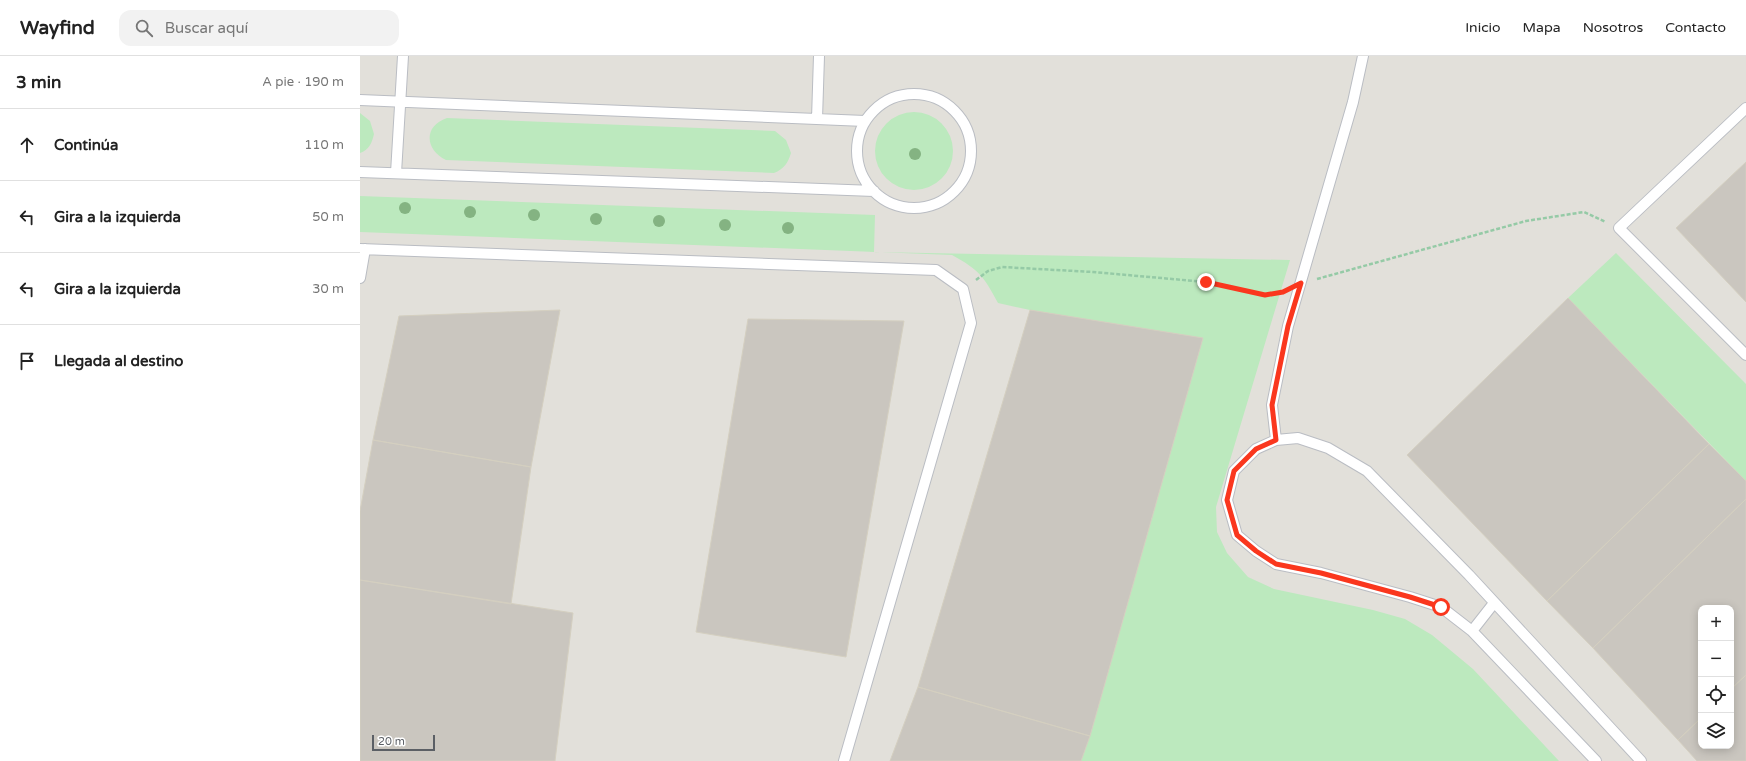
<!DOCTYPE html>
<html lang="es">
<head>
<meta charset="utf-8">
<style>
	:root { --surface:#fff; --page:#f2f2f2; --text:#222; --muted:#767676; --line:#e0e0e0 }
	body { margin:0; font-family:"Varela Round",sans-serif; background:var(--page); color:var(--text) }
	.controls { position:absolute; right:12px; bottom:12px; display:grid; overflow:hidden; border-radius:8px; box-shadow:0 2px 10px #0003 }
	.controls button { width:36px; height:36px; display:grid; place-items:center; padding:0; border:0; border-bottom:1px solid var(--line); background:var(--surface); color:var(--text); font:20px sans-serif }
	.scale { position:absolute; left:12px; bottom:10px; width:63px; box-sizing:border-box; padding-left:4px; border:2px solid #5b5f65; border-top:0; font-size:11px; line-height:14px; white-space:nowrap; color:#5b5f65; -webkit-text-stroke:3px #fff; paint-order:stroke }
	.stop { position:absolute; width:12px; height:12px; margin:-9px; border:3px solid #fa371e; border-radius:50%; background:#fff }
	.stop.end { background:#fa371e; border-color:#fff; box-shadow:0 1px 4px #0008 }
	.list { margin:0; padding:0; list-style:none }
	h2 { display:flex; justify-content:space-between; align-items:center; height:52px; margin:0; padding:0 16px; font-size:17px }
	h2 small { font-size:13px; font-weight:400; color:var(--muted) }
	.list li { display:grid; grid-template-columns:26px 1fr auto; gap:12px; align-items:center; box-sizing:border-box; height:72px; padding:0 16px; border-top:1px solid var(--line) }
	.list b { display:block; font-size:15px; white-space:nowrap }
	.list em { font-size:13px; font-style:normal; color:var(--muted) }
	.icon { flex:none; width:22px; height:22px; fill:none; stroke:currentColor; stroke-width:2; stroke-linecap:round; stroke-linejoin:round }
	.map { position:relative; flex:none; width:1386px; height:705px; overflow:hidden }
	header { display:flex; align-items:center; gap:24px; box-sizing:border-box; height:56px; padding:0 20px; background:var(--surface); border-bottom:1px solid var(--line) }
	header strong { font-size:19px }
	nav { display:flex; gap:22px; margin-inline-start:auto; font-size:14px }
	.search { width:280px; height:36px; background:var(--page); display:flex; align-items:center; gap:10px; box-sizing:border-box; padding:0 14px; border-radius:12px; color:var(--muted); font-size:15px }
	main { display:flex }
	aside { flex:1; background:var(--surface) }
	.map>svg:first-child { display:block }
	.industrial { fill:#e2e0da; fill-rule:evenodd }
	.green { fill:#bce9be }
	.building { fill:#cac6bf; stroke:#d4cfc0 }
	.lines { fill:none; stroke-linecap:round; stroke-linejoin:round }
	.lane-casing { stroke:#babdc3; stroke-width:12 }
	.path { stroke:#95caa6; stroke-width:2.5; stroke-dasharray:4 2; stroke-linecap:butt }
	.lane { stroke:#fff; stroke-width:10 }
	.tree { fill:#84b382 }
	.route { stroke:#fa371e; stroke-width:5 }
</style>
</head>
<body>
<header>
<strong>Wayfind</strong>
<div class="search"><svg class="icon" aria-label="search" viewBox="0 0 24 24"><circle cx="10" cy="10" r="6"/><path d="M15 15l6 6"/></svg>Buscar aquí</div>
<nav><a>Inicio</a><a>Mapa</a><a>Nosotros</a><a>Contacto</a></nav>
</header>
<main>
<aside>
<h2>3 min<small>A pie · 190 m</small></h2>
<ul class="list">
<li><svg class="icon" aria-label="ahead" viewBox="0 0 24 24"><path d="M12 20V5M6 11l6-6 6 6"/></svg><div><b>Continúa</b></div><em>110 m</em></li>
<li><svg class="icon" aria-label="left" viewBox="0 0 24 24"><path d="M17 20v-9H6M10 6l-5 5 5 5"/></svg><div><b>Gira a la izquierda</b></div><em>50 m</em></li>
<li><svg class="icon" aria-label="left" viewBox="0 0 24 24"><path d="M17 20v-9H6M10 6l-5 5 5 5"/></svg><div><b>Gira a la izquierda</b></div><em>30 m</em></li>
<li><svg class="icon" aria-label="arrive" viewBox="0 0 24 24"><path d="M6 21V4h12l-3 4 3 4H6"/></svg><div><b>Llegada al destino</b></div></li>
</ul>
</aside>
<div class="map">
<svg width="1386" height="705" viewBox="0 0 1386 705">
	<rect width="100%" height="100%" fill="#efede2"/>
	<path class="industrial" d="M 0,0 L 1386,0 L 1386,705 L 0,705 ZM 1341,552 L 1371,552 L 1371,690 L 1341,690 Z"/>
	<path class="green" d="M515 95a39 39 0 1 1 78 0a39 39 0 1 1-78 0Z
		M 0,57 L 10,65 L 14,78 C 12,87 9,94 0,97 Z
		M 87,62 L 415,75 L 426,84 L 431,97 C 428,107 424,113 414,117 L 86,104 C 65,94 63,70 87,62 Z
		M 0,140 L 515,159 L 514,196 L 930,204 L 856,451 L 857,476 L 867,497 L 888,521 L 914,533 L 1013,554 L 1045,563 L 1072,579 L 1113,613 L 1199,705 L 721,705 L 730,680 L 843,282 L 670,254 L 638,247 C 623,219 619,214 592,199 L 0,176 Z
		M 1256,197 L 1386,328 L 1386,425 L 1208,242 Z"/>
	<path class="building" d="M 1386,106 L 1386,246 L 1316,172 Z
		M 1208,242 L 1349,388 L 1187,545 L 1047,399 Z
		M 200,254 L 171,411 L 13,384 L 39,260 Z
		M 670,254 L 843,282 L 730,680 L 558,631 Z
		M 388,263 L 544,265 L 486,601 L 336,576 Z
		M 13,384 L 171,411 L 151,548 L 0,524 L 0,455 Z
		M 1349,388 L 1386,425 L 1386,443 L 1233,592 L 1187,545 Z
		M 1386,443 L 1386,619 L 1371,633 L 1371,552 L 1341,552 L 1341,662 L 1318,684 L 1233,592 Z
		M 0,524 L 213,557 L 195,705 L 0,705 Z
		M 1386,619 L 1386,705 L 1337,705 L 1318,684 L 1341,662 L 1341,690 L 1371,690 L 1371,633 Z
		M 558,631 L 730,680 L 721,705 L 530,705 Z"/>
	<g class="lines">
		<defs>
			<path id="lane" d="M497 95a57 57 0 1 1 114 0a57 57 0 1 1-114 0Z
				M 0,44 L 505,65
				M 1386,52 L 1259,172 L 1386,299
				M 457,63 L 459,0
				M 0,116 L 514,135
				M 36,117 L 43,0
				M 0,193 L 576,214 L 603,233 L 611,267 L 484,705
				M 0,222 L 5,193
				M 916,384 L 912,349 L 928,270 L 993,46 L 1003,0
				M 1112,575 L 1134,547
				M 1236,705 L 1112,575 L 1081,551 L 1050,541 L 961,517 L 916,508 L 896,495 L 877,479 L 867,444 L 874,415 L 896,393 L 916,384 L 938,382 L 968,392 L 1007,415 L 1109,519 L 1281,705"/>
		</defs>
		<use href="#lane" class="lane-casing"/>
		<path class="path" d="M 957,223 L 1166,165 L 1224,156 L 1246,166
			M 616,224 L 628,215 L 642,211 L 733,216 L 846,226 L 905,239 L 921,236"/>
		<use href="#lane" class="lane"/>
	</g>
	<g class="tree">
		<circle cx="555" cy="98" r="6"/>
		<circle cx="45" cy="152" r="6"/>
		<circle cx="110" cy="156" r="6"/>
		<circle cx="174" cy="159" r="6"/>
		<circle cx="236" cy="163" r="6"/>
		<circle cx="299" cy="165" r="6"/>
		<circle cx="365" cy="169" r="6"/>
		<circle cx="428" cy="172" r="6"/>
	</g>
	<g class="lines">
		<path class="route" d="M 846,226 L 905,239 L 923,236 L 941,227 L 928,270 L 912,349 L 916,384 L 896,393 L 874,415 L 867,444 L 877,479 L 896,495 L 916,508 L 961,517 L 1050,541 L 1081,551"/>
	</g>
</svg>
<div class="controls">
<button>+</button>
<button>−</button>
<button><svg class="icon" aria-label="locate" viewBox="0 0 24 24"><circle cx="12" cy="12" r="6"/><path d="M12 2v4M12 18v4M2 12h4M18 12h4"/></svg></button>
<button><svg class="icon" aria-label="layers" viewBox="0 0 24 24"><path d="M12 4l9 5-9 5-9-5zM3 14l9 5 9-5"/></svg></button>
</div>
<div class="scale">20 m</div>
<div class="stop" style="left:1081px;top:551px"></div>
<div class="stop end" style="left:846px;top:226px"></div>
</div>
</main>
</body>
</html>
